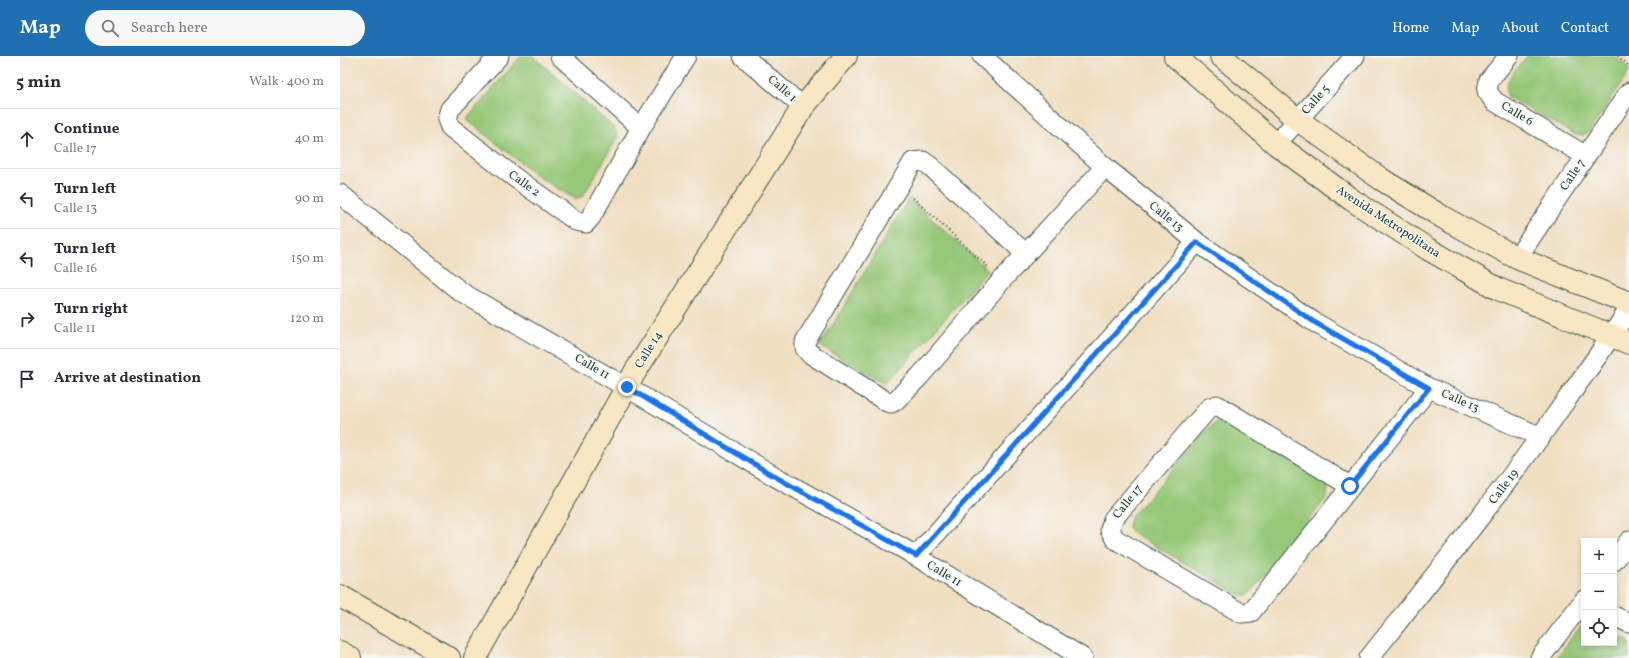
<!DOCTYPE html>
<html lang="en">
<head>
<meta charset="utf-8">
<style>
	:root { --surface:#fff; --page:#f7f7f7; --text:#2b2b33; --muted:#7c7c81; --line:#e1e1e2; --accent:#1f6fb2 }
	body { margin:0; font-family:Vollkorn,serif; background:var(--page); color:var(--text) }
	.controls { position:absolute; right:12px; bottom:12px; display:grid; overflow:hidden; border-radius:0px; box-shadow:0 2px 6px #0003 }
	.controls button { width:36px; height:36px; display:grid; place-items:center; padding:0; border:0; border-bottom:1px solid var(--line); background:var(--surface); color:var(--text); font:20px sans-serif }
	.stop { position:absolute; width:12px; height:12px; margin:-9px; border:3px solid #1a73e8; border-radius:50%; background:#fff }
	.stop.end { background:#1a73e8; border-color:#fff; box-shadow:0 1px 4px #0008 }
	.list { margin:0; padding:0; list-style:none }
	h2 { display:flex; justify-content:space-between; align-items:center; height:52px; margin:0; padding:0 16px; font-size:17px }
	h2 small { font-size:13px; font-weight:400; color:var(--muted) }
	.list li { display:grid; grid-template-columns:26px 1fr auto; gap:12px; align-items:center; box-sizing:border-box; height:60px; padding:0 16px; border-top:1px solid var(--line) }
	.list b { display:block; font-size:15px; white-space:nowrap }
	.list p { margin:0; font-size:13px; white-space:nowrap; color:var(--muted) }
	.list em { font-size:13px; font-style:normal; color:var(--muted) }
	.icon { flex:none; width:22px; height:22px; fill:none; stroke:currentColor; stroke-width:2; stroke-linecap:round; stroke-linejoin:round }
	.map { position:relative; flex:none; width:1289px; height:602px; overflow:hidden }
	header { display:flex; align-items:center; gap:24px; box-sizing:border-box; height:56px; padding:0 20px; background:var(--accent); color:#fff }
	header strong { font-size:19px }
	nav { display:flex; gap:22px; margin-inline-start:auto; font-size:14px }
	.search { width:280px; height:36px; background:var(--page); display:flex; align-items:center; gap:10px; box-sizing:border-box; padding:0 14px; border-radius:22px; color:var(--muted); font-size:15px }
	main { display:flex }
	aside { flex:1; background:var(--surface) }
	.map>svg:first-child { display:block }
	.green { fill:#96c878; stroke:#5a8256 }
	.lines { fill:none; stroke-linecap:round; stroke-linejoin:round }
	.street-casing { stroke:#3e5549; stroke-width:21 }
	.secondary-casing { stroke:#3e5549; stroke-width:24 }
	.path { stroke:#3e5549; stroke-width:2.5; stroke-dasharray:1 3; stroke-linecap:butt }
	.street { stroke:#fff; stroke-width:19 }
	.secondary { stroke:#f9e7c3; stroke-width:22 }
	.route { stroke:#1a73e8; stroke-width:5 }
	.labels { text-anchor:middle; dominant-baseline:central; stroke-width:3; stroke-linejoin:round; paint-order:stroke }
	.street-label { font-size:12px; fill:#1f3d34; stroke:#f6f6f2 }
</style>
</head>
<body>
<header>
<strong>Map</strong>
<div class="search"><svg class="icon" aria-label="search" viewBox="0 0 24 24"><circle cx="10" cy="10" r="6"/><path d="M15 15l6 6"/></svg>Search here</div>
<nav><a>Home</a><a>Map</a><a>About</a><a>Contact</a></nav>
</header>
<main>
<aside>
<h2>5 min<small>Walk · 400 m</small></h2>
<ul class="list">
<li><svg class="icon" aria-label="ahead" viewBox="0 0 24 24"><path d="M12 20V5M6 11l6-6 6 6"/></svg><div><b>Continue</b><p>Calle 17</p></div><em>40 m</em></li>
<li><svg class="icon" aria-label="left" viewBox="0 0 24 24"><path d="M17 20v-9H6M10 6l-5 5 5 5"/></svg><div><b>Turn left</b><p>Calle 13</p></div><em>90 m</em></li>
<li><svg class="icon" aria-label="left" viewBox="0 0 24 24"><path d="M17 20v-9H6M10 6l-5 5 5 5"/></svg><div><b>Turn left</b><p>Calle 16</p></div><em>150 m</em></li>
<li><svg class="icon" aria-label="right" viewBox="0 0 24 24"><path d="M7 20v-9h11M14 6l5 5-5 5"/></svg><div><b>Turn right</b><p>Calle 11</p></div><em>120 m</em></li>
<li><svg class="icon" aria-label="arrive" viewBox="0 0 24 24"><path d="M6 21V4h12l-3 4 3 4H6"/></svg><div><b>Arrive at destination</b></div></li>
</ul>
</aside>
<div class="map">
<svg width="1289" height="602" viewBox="0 0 1289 602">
	<rect width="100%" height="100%" fill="#f6f6f2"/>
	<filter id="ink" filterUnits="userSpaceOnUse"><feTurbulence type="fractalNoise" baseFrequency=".025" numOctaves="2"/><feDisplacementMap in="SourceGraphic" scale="8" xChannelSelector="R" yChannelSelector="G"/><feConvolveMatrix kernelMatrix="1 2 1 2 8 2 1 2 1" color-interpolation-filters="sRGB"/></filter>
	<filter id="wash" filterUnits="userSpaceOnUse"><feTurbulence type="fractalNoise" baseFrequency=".012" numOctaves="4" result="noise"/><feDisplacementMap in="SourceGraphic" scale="16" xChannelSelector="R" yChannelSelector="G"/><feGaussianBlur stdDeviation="0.9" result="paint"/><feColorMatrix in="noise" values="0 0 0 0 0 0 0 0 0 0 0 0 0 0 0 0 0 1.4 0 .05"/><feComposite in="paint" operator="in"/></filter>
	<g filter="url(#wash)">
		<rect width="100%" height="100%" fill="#f1dfc2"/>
		<path class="green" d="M 181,0 L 193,0 L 274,72 L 278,81 L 243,140 L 235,143 L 199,121 L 126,63 Z
			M 1187,0 L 1274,0 L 1289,13 L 1289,16 L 1249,76 L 1243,79 L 1236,79 L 1168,41 C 1161,25 1178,12 1187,0 Z
			M 569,142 L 648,214 L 547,328 L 480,290 Z
			M 879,365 L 886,366 L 984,426 L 988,431 L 987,441 L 913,534 L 907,539 L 900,539 L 791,476 L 788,470 L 790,462 L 871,370 Z
			M 1244,566 L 1244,587 L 1274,587 L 1274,578 L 1289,585 L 1289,602 L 1216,602 Z"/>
	</g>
	<g filter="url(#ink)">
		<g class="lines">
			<defs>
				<path id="street" d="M 159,0 L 110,53 L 107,63 L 110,71 L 174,121 L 236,165 L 246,167 L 251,161 L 301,72 L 346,0
					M 220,0 L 301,72
					M 403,0 L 463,51
					M 642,0 L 765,111 L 857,186 L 974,266 L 1089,332 L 1201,381
					M 1169,0 L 1149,24 L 1147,35 L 1154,45 L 1246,100
					M 936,88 L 1015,0
					M 0,138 L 121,236 L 310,345 L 434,420 L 564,493 L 743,602
					M 686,198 L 590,110 L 583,105 L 573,106 L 465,286 L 465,292 L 469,297 L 547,346 L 551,347 L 555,345 L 580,320 L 662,224 L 765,111
					M 1177,202 L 1289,36
					M 1010,430 L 877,349 L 869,352 L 773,463 L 770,474 L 775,483 L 901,557 L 911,556 L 1089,332
					M 576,500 L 857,186
					M 1274,505 L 1289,485
					M 1274,560 L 1289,567
					M 1029,602 C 1095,519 1161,437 1222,350 C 1245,318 1268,286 1289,253
					M 1200,602 L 1244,544"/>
				<path id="secondary" d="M 835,0 L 936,88 L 1012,144 L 1088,193 L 1158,233 L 1289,287
					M 881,0 L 958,64 L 1041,123 L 1104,162 L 1177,202 L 1289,247
					M 0,540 L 109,602
					M 0,596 L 10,602
					M 135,602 L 295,316 L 463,51 L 506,0"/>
			</defs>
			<use href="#street" class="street-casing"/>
			<use href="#secondary" class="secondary-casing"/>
			<path class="path" d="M 1278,0 L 1289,10
				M 573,142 L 649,212"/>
			<use href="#street" class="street"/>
			<use href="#secondary" class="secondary"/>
		</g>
	</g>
	<g class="lines" filter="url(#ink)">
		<path class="route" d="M 287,331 L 434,420 L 576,500 L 857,186 L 974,266 L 1089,332 L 1010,430"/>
	</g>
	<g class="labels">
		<g class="street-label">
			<text transform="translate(442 33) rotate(41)">Calle 1</text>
			<text transform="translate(976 44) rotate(-48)">Calle 5</text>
			<text transform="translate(1177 58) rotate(31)">Calle 6</text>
			<text transform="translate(1233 119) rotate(-56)">Calle 7</text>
			<text transform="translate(184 128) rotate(36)">Calle 2</text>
			<text transform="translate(826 161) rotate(39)">Calle 13</text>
			<text transform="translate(1048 166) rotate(33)">Avenida Metropolitana</text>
			<text transform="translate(309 294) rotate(-58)">Calle 14</text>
			<text transform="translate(252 311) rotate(30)">Calle 11</text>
			<text transform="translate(1120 345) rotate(24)">Calle 13</text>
			<text transform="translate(1164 431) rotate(-53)">Calle 19</text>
			<text transform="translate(788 446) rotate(-51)">Calle 17</text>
			<text transform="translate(604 518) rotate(31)">Calle 11</text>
		</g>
	</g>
</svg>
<div class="controls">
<button>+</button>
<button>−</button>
<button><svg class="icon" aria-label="locate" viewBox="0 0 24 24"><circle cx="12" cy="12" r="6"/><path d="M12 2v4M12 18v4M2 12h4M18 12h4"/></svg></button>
</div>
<div class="stop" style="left:1010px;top:430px"></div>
<div class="stop end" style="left:287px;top:331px"></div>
</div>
</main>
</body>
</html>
